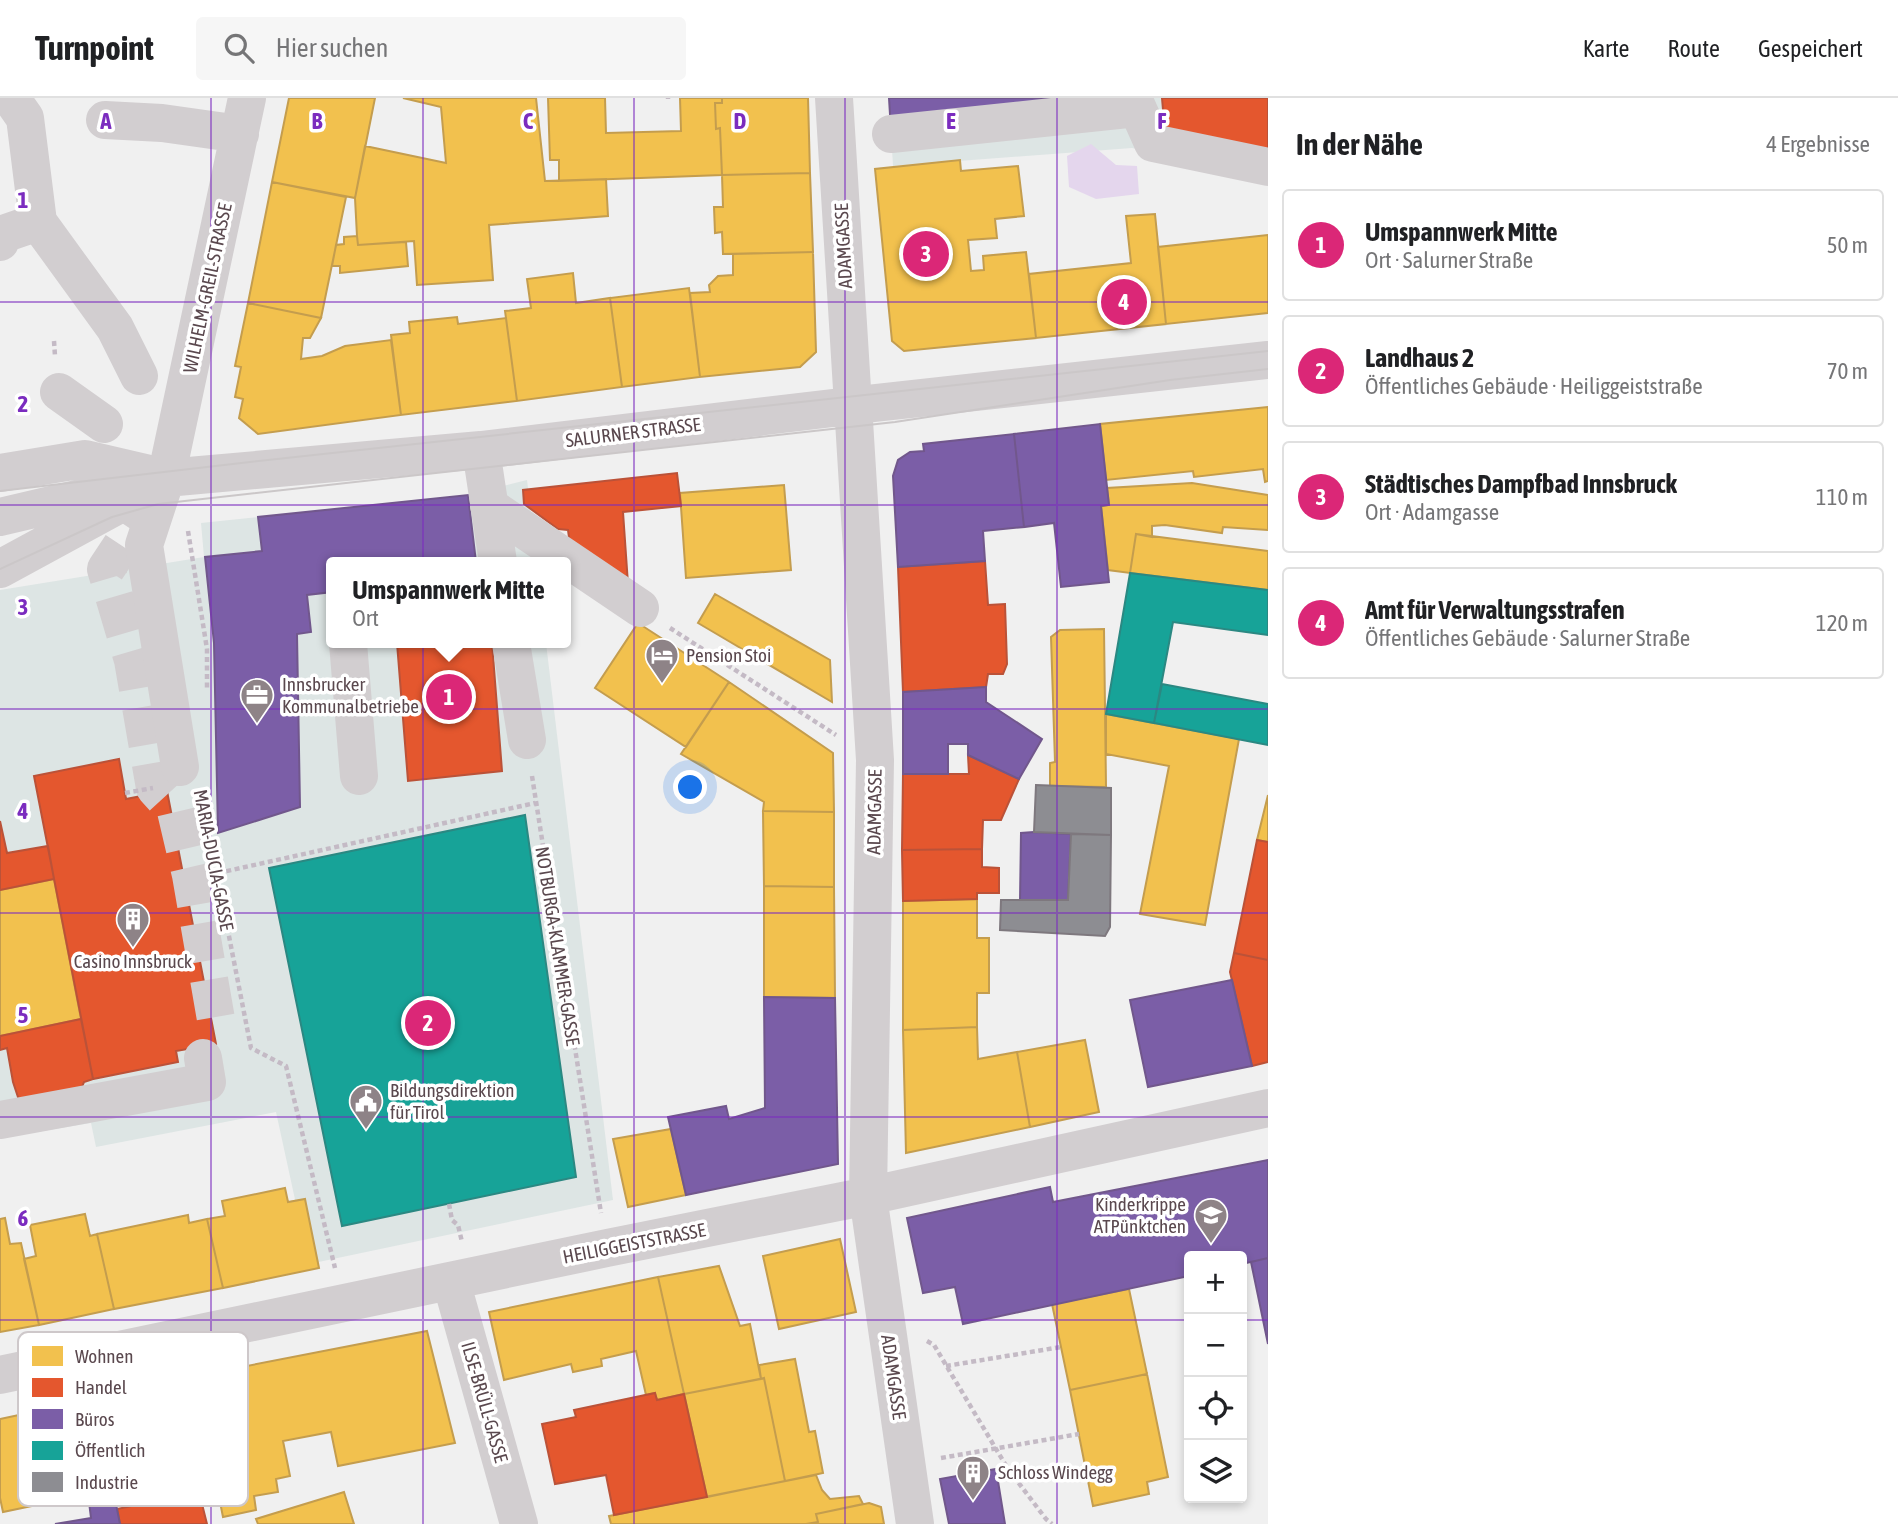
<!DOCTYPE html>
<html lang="de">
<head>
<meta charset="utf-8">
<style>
	:root { --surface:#fff; --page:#f6f6f6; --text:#202124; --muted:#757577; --line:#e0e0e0; --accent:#db2777 }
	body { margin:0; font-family:"Asap Condensed",sans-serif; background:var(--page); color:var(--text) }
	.controls { position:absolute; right:21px; bottom:21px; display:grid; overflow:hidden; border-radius:7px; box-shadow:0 4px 10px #0003 }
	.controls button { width:63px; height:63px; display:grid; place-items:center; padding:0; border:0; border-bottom:2px solid var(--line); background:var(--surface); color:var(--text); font:35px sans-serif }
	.you { position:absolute; left:691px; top:690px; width:24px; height:24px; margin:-18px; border:5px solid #fff; border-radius:50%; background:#1a73e8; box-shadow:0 0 0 10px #1a73e833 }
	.badge { display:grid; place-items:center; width:46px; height:46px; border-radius:50%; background:var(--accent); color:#fff; font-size:23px; font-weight:700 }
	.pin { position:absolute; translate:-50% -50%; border:4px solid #fff; box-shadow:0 2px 7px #0006 }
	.popup { position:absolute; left:326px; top:459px; width:245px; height:91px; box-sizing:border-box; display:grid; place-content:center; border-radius:7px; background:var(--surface); filter:drop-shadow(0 2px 5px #0005); font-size:23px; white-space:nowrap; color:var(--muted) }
	.popup b { font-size:26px; color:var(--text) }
	.popup::after { content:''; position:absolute; left:50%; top:100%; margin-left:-14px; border:14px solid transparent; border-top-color:var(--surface) }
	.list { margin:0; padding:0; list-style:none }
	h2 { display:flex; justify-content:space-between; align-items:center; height:91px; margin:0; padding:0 28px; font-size:30px }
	h2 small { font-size:23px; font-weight:400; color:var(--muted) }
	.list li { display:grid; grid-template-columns:46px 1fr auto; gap:21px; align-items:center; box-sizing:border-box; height:112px; margin:0 14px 14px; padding:0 14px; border:2px solid var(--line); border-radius:7px }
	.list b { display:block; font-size:26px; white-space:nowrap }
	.list p { margin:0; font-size:23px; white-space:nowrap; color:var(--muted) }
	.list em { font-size:23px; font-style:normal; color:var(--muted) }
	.icon { flex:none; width:38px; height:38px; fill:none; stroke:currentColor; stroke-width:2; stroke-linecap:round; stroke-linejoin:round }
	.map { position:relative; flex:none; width:1268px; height:1426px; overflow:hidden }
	header { display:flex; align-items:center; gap:42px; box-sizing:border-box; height:98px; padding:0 35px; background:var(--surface); border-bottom:2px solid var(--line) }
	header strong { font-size:33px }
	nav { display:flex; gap:38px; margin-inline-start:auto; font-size:24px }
	.search { width:490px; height:63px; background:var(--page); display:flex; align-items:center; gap:18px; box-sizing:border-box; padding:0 24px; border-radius:7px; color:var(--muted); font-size:26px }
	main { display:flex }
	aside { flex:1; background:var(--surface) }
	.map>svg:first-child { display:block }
	.commercial { fill:#dde5e4 }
	.green { fill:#e4d6ed }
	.homes { fill:#f2c14e; stroke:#c49d4e; stroke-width:2 }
	.shops { fill:#e4572e; stroke:#bb5238; stroke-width:2 }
	.offices { fill:#7b5ea7; stroke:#71578c; stroke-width:2 }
	.public { fill:#17a398; stroke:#2b8882; stroke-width:2 }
	.industry { fill:#8d8d92; stroke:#7e787e; stroke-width:2 }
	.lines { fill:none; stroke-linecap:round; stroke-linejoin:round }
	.minor-tunnel { stroke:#d2ced0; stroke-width:38; stroke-dasharray:38 19; stroke-linecap:butt }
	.path { stroke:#c4bac5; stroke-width:4.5; stroke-dasharray:5 3.5; stroke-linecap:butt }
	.minor { stroke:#d2ced0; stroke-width:38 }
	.tram { stroke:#cbc7c8; stroke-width:2 }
	.grid { fill:none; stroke:#7b2cbf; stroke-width:2; stroke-opacity:0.55 }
	.labels { text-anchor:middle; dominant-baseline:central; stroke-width:7; stroke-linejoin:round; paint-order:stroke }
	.street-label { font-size:19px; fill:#5a484e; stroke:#fff }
	.poi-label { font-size:19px; fill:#5a484e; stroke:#fff; text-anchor:start }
	.key { fill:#fff; stroke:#cec8ca; stroke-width:2 }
	.key-label { font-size:19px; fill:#5a484e }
	.grid-label { font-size:23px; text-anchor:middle; font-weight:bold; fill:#7b2cbf; stroke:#fff; stroke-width:7; stroke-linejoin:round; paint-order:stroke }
</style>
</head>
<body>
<header>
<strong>Turnpoint</strong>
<div class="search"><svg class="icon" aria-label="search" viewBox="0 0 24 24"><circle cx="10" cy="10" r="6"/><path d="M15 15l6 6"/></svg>Hier suchen</div>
<nav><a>Karte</a><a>Route</a><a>Gespeichert</a></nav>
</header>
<main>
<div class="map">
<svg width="1268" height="1426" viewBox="0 0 1268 1426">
	<rect width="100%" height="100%" fill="#f0f0f0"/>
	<path class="commercial" d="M 889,0 L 1268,0 L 1268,77 L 1132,50 L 893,68 Z
		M 527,382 L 537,464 L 332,464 L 332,545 L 546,545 L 613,1102 L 309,1166 L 276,1014 L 96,1049 L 91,1025 L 0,1040 L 0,492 L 204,459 L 201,425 L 468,397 Z"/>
	<path class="green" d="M 1091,46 L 1116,67 L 1137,68 L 1139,96 L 1096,101 L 1069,89 L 1067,58 Z"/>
	<path class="homes" d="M 289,0 L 375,0 L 355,100 L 272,84 Z
		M 403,0 L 536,0 L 545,83 L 606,81 L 608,118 L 489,127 L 493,182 L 417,187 L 414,143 L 358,147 L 357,138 L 355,100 L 365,48 L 446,65 L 441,9 Z
		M 548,0 L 605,0 L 606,35 L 681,33 L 680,0 L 722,0 L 722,5 L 715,5 L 716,31 L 720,30 L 722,77 L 559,83 L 559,62 L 550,62 Z
		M 722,0 L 808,0 L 810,75 L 722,77 L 720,30 L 716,31 L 715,5 L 722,5 Z
		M 960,62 L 961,73 L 1018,68 L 1024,118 L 995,121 L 997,140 L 968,142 L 971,173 L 984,172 L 983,158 L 1026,154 L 1036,240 L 904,253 L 892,243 L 875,71 Z
		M 810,75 L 813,154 L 723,156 L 722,134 L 715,135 L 714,109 L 723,109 L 722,77 Z
		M 272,84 L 346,99 L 321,220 L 248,205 Z
		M 1155,116 L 1166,226 L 1036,240 L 1029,176 L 1131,165 L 1126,118 Z
		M 1268,137 L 1268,215 L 1166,226 L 1158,149 Z
		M 357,138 L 358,147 L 406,144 L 408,168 L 340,175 L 340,168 L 332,168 L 336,147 L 344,146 L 344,139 Z
		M 813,154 L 816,254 L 800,269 L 700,279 L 690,195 L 710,194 L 709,187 L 718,178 L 733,177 L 733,156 Z
		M 573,175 L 576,205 L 610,200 L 622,289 L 517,303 L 505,213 L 531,210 L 527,181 Z
		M 689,190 L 700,279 L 622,289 L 610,200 Z
		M 248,205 L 321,220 L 310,240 L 303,240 L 301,261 L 322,258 L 345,248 L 391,242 L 401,317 L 258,336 L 239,320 L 243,301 L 235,299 L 241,269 L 235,268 Z
		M 457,219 L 458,226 L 506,220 L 517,303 L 401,317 L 391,237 L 410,235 L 409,224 Z
		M 1268,309 L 1268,383 L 1265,384 L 1263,371 L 1194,379 L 1193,373 L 1106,382 L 1100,326 Z
		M 1192,385 L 1268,397 L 1268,432 L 1223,429 L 1222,435 L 1165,427 L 1152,428 L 1152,439 L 1136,436 L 1130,475 L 1108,472 L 1101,408 L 1109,407 L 1107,390 Z
		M 784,387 L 791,472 L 686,480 L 680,395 Z
		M 1136,436 L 1268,453 L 1268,492 L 1130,475 Z
		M 715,496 L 830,562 L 832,604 L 698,525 Z
		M 638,525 L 729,584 L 686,649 L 595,590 Z
		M 1104,531 L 1106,689 L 1050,688 L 1050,665 L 1055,664 L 1051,539 L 1060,532 Z
		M 729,584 L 833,655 L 834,714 L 763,713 L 764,704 L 681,656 Z
		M 1106,616 L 1239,641 L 1205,827 L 1140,816 L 1169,668 L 1106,656 Z
		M 1268,697 L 1268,744 L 1257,742 Z
		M 763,713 L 834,714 L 834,789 L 764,788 Z
		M 54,781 L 81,921 L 0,938 L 0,792 Z
		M 764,788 L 834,789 L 835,900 L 764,899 Z
		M 977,801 L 977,840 L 989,840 L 989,895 L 977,895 L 977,929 L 903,932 L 903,803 Z
		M 977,929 L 978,961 L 1017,954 L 1030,1029 L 906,1055 L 903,932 Z
		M 1085,942 L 1099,1014 L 1030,1029 L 1017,954 Z
		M 671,1031 L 686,1097 L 628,1109 L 613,1041 Z
		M 285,1090 L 288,1104 L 305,1101 L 319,1170 L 223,1190 L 207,1121 L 225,1118 L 222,1103 Z
		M 85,1116 L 90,1138 L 97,1136 L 114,1211 L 39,1227 L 24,1161 L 36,1158 L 30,1127 Z
		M 188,1117 L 189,1125 L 207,1121 L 223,1190 L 114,1211 L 97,1136 Z
		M 5,1120 L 10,1146 L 21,1145 L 39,1227 L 0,1234 L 0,1121 Z
		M 840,1141 L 856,1214 L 779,1231 L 763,1158 Z
		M 719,1168 L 740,1228 L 750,1226 L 761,1281 L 684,1296 L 658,1179 Z
		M 658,1179 L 684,1296 L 657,1302 L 655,1295 L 646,1297 L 636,1253 L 601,1261 L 602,1268 L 573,1274 L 571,1266 L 504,1282 L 489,1214 Z
		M 1129,1191 L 1147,1276 L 1070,1292 L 1052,1206 Z
		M 427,1233 L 455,1345 L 338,1368 L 331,1334 L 283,1343 L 290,1378 L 276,1381 L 278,1394 L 254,1398 L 256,1412 L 223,1419 L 195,1278 Z
		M 795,1261 L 809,1334 L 815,1333 L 823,1375 L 785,1383 L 764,1280 L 761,1281 L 759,1267 Z
		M 1147,1276 L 1168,1379 L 1147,1384 L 1149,1396 L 1093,1408 L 1070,1292 Z
		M 764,1280 L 785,1383 L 707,1399 L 684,1296 Z
		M 162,1286 L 181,1377 L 140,1385 L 137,1370 L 109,1376 L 94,1301 Z
		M 94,1301 L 113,1391 L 3,1414 L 0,1400 L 0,1321 Z
		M 816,1377 L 822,1392 L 830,1401 L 859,1398 L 863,1406 L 816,1416 L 818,1424 L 806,1426 L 611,1426 L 609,1418 Z
		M 344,1394 L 354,1426 L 258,1426 L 256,1421 Z
		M 869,1405 L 881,1409 L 884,1426 L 806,1426 L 818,1424 L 816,1416 Z"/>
	<path class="shops" d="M 1162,0 L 1268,0 L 1268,55 L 1165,35 Z
		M 677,375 L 681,408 L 623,414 L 628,486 L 570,447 L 568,432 L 558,431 L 524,406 L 523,392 Z
		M 985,463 L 988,507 L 1005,506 L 1007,566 L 1003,576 L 988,576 L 986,589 L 903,594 L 898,469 Z
		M 397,545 L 492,545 L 502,673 L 408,683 Z
		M 968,657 L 1019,681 L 1001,722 L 983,722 L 982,751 L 902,752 L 903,676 L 969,676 Z
		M 119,661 L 126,701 L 167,693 L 216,946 L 176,953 L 178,964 L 93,981 L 34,678 Z
		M 0,723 L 7,755 L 48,748 L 54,781 L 0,792 Z
		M 1257,742 L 1268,744 L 1268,862 L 1234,855 Z
		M 982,751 L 982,769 L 999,770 L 999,795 L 977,795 L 977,801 L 903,803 L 902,752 Z
		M 1234,855 L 1268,862 L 1268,964 L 1252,968 L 1230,874 Z
		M 81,921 L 93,981 L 84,984 L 78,998 L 30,1007 L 18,999 L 13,984 L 7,950 L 0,952 L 0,938 Z
		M 655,1295 L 657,1302 L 684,1296 L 707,1399 L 614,1417 L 606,1377 L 555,1386 L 542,1326 L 576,1319 L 574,1312 Z
		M 199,1394 L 207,1426 L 120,1426 L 117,1411 Z"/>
	<path class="offices" d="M 889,0 L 1059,0 L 891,33 Z
		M 1100,326 L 1109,407 L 1101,408 L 1109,484 L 1061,489 L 1054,425 L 1024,429 L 1014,336 Z
		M 1014,336 L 1024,429 L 983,433 L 985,463 L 898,469 L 893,378 L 898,362 L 910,354 L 924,353 L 923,346 Z
		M 468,397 L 476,464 L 332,464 L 332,494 L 307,497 L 311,534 L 297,536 L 300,709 L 218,735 L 214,545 L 205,459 L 262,453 L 258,419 Z
		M 986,589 L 986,604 L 1042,641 L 1019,681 L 968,657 L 968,646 L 948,646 L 948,676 L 903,676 L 903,594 Z
		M 1034,734 L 1071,736 L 1068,802 L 1020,803 L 1021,735 Z
		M 1232,882 L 1252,968 L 1148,989 L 1130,902 Z
		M 764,899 L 835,900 L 838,1066 L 686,1097 L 668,1019 L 726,1008 L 729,1021 L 765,1010 Z
		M 1268,1062 L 1268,1160 L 1242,1166 L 1242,1158 L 1189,1158 L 1189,1178 L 963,1226 L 955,1189 L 923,1195 L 907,1120 L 1050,1089 L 1053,1104 Z
		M 1268,1160 L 1268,1246 L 1251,1164 Z
		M 996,1371 L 1005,1426 L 949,1426 L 940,1381 Z
		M 113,1391 L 120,1426 L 55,1426 L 91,1420 L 88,1396 Z"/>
	<path class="public" d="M 1130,475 L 1268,492 L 1268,537 L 1173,524 L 1154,625 L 1106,616 Z
		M 1162,586 L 1268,606 L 1268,647 L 1154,625 Z
		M 525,717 L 576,1079 L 342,1128 L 269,770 Z"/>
	<path class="industry" d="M 1036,687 L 1111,690 L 1111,737 L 1034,734 Z
		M 1071,736 L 1111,737 L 1110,829 L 1105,838 L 1000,832 L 1001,802 L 1068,802 Z"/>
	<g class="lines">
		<path class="minor-tunnel" d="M 153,400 L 106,471 L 133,562 L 155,690 L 176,713 L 191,777 L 218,933"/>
		<path class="path" d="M 668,1 L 668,0
			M 54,243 L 55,258
			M 188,433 L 207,551 L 207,590
			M 670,530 L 836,637
			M 532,678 L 601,1115
			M 125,695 L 153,690
			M 201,696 L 251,950 L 286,968 L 335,1170
			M 218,775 L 535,705
			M 449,1106 L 452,1122 L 458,1127 L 462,1144
			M 927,1243 L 934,1247 L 1008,1371 L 1046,1421 L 1052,1426
			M 946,1268 L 1061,1249
			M 941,1360 L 1079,1336"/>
		<path class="minor" d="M 11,0 L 25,20 L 38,124 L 115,230 L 139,278
			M 834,0 L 875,662 L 868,1098 L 915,1426
			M 1133,0 L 1153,45 L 1268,69
			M 105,22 L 162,25 L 240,36
			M 891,36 L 1137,10
			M 0,144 L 3,136 L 38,124
			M 59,294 L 104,326
			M 481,352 L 498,464
			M 0,375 L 85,361 L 158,378
			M 489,408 L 640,510
			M 0,419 L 166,380 L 481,352 L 875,305 L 1268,262
			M 0,471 L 125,403
			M 348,545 L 359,678
			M 511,545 L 527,642
			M 180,669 L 144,447 L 166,380 L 247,0
			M 0,1022 L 207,984 L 203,960
			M 451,1183 L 519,1426
			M 0,1277 L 607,1150 L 868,1098 L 1268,1010"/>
		<path class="tram" d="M 0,393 L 250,364 L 1268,253
			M 0,471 L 112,419 L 158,406 L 895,324 L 1170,282 L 1268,271"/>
	</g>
	<path class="grid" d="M 211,0 L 211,1426M 423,0 L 423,1426M 634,0 L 634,1426M 845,0 L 845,1426M 1057,0 L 1057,1426M 0,204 L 1268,204M 0,407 L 1268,407M 0,611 L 1268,611M 0,815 L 1268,815M 0,1019 L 1268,1019M 0,1222 L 1189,1222M 1242,1222 L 1268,1222"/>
	<defs>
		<symbol id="hotel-pin" viewBox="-11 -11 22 30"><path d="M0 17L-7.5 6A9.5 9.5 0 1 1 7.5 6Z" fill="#8e8387" stroke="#fff"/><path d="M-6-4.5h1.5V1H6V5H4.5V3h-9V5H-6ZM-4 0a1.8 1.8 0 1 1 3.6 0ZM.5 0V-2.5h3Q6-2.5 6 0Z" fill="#fff"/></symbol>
		<symbol id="office-pin" viewBox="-11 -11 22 30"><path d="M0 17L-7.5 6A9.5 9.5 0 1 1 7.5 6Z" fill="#8e8387" stroke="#fff"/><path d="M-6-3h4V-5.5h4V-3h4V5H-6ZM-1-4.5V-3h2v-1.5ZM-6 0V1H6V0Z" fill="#fff"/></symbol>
		<symbol id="building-pin" viewBox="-11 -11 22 30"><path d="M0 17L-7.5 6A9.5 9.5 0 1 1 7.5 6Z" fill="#8e8387" stroke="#fff"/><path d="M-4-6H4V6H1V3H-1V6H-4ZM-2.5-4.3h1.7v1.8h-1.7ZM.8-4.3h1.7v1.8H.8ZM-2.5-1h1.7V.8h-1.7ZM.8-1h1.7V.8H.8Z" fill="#fff"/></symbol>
		<symbol id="civic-pin" viewBox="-11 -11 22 30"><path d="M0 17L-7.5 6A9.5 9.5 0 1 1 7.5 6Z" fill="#8e8387" stroke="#fff"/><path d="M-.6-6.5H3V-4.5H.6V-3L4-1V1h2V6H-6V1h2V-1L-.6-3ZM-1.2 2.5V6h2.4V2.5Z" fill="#fff"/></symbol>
		<symbol id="school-pin" viewBox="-11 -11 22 30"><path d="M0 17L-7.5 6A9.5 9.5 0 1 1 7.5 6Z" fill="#8e8387" stroke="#fff"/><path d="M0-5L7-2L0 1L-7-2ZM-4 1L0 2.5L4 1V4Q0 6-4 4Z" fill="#fff"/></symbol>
	</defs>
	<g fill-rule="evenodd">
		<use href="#hotel-pin" x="643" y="538" width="38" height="52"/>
		<use href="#office-pin" x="238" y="578" width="38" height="52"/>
		<use href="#building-pin" x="114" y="802" width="38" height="52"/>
		<use href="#civic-pin" x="347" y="984" width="38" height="52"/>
		<use href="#school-pin" x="1192" y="1098" width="38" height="52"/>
		<use href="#building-pin" x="954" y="1355" width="38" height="52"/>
	</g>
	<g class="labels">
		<g class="street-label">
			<text transform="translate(843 148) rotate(-93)">ADAMGASSE</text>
			<text transform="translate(207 190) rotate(-78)">WILHELM-GREIL-STRASSE</text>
			<text transform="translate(633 334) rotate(-7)">SALURNER STRASSE</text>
			<text transform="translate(874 714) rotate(-89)">ADAMGASSE</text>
			<text transform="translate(214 762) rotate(79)">MARIA-DUCIA-GASSE</text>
			<text transform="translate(558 848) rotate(81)">NOTBURGA-KLAMMER-GASSE</text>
			<text transform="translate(634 1145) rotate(-11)">HEILIGGEISTSTRASSE</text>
			<text transform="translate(894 1279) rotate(82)">ADAMGASSE</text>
			<text transform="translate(485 1304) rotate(74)">ILSE-BRÜLL-GASSE</text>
		</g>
		<g class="poi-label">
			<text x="686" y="557">Pension Stoi</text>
			<text x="282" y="586">Innsbrucker<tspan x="282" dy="22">Kommunalbetriebe</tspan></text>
			<text x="133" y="863" text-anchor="middle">Casino Innsbruck</text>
			<text x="390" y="992">Bildungsdirektion<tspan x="390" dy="22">für Tirol</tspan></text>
			<text x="1186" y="1106" text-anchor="end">Kinderkrippe<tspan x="1186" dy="22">ATPünktchen</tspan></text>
			<text x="998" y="1374">Schloss Windegg</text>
		</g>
	</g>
	<rect x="18" y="1234" width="230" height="174" rx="10" class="key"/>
	<rect x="32" y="1248" width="31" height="20" fill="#f2c14e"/>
	<rect x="32" y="1280" width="31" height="19" fill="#e4572e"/>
	<rect x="32" y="1311" width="31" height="20" fill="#7b5ea7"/>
	<rect x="32" y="1343" width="31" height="19" fill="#17a398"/>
	<rect x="32" y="1374" width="31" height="20" fill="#8d8d92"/>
	<g class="key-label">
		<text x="75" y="1265">Wohnen</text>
		<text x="75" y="1296">Handel</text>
		<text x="75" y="1328">Büros</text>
		<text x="75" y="1359">Öffentlich</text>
		<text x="75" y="1391">Industrie</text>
	</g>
	<g class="grid-label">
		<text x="106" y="31">A</text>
		<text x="317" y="31">B</text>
		<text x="528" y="31">C</text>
		<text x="740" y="31">D</text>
		<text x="951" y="31">E</text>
		<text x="1162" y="31">F</text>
		<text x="23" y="110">1</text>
		<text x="23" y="314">2</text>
		<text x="23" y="517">3</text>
		<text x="23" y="721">4</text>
		<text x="23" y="925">5</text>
		<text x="23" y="1128">6</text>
	</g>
</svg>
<div class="controls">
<button>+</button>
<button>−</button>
<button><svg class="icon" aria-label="locate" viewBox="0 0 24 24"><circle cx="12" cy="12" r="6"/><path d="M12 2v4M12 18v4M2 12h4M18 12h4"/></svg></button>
<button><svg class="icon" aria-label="layers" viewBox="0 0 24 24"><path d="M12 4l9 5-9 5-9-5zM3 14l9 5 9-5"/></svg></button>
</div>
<div class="you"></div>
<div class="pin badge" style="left:449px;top:599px">1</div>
<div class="popup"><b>Umspannwerk Mitte</b>Ort</div>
<div class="pin badge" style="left:428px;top:925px">2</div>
<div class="pin badge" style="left:926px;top:156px">3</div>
<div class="pin badge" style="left:1124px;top:204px">4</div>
</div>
<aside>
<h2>In der Nähe<small>4 Ergebnisse</small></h2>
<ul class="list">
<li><span class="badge">1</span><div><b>Umspannwerk Mitte</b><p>Ort · Salurner Straße</p></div><em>50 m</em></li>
<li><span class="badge">2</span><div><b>Landhaus 2</b><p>Öffentliches Gebäude · Heiliggeiststraße</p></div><em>70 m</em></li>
<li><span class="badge">3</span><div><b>Städtisches Dampfbad Innsbruck</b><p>Ort · Adamgasse</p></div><em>110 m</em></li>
<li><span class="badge">4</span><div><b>Amt für Verwaltungsstrafen</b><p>Öffentliches Gebäude · Salurner Straße</p></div><em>120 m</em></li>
</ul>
</aside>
</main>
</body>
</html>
